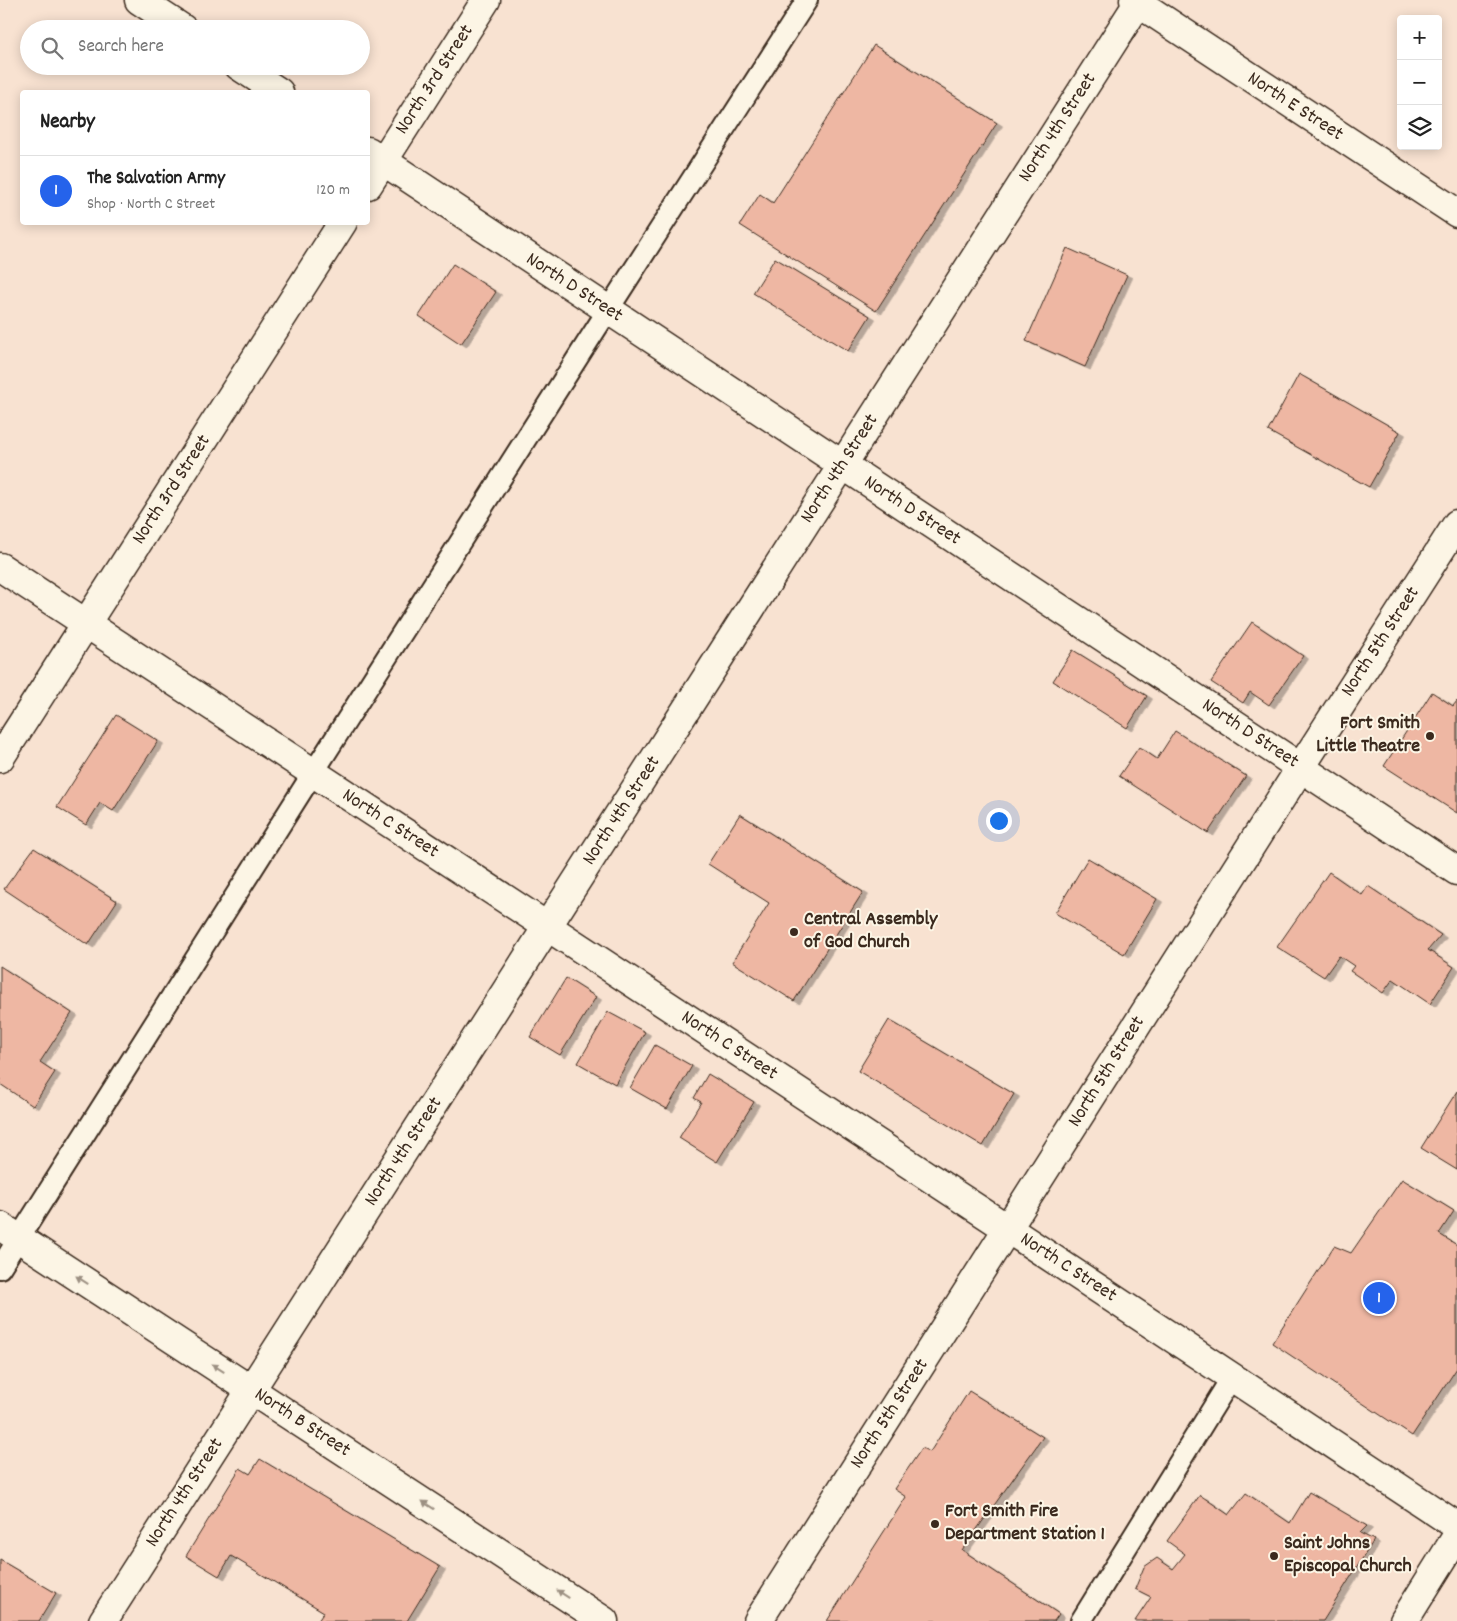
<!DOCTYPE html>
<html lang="en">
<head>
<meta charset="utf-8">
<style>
	:root { --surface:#fff; --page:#f6f6f6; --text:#222; --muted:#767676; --line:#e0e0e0; --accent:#2563eb }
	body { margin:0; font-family:Dekko,sans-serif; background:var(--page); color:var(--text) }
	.controls { position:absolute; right:15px; top:15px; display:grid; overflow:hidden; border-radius:5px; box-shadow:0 2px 12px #0003 }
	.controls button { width:45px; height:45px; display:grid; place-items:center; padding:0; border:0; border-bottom:1px solid var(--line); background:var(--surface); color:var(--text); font:25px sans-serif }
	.you { position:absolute; left:998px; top:820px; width:18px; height:18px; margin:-12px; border:4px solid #fff; border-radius:50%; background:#1a73e8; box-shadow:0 0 0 8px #1a73e833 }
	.badge { display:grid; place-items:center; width:32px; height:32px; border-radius:50%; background:var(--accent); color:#fff; font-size:16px; font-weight:700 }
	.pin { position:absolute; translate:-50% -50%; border:2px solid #fff; box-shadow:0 1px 5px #0006 }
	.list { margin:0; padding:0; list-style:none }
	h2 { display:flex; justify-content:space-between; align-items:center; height:65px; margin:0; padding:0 20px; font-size:21px }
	h2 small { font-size:16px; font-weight:400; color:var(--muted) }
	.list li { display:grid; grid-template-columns:32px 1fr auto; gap:15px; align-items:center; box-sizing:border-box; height:70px; padding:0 20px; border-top:1px solid var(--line) }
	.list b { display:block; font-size:19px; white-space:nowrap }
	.list p { margin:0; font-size:16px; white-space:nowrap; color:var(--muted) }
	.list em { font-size:16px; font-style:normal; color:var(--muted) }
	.icon { flex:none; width:28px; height:28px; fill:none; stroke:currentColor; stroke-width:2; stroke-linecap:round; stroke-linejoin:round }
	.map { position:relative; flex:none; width:1457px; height:1621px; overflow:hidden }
	.search { position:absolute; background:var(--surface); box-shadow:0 2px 12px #0003; left:20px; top:20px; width:350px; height:55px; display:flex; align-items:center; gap:12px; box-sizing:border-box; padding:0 18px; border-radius:28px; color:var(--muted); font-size:19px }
	.panel { position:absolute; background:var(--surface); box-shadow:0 2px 12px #0003; left:20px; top:90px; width:350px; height:135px; border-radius:5px }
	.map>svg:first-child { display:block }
	.building { fill:#eeb7a3; stroke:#3b2a1e; filter:url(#shadow) }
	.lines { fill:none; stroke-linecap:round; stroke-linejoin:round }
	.service-casing { stroke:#3b2a1e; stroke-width:24 }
	.minor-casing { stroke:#3b2a1e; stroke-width:31 }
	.tertiary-casing { stroke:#3b2a1e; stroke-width:31 }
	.service { stroke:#fcf5e5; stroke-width:20 }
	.minor { stroke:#fcf5e5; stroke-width:28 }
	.tertiary { stroke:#fcf5e5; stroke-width:28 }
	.oneway { fill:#9c9082 }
	.poi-dot { fill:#3b2a1e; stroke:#fcf5e5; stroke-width:2 }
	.labels { text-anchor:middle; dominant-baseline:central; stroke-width:4; stroke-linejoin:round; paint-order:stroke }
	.street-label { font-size:20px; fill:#3b2a1e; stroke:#fcf5e5 }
	.poi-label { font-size:20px; font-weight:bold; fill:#3b2a1e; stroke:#fcf5e5; text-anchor:start }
</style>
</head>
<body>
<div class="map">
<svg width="1457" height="1621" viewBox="0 0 1457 1621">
	<defs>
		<filter id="shadow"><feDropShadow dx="5.5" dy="3" stdDeviation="0" flood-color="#0004"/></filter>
	</defs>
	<rect width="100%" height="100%" fill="#f8e2d1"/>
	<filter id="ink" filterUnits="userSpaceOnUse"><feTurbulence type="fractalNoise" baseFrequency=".02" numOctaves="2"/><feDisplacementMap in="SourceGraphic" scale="10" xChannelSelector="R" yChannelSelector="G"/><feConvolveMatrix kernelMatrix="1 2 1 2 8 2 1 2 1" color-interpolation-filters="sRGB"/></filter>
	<g filter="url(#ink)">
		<path class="building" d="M 874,45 L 997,123 L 876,311 L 740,225 L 760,194 L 773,203 Z
			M 1067,248 L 1127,275 L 1085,367 L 1026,341 Z
			M 775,258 L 870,316 L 848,351 L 753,293 Z
			M 453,264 L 496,292 L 461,344 L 419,316 Z
			M 1299,374 L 1400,432 L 1369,487 L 1268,431 Z
			M 1252,622 L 1303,656 L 1269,705 L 1250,692 L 1243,703 L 1211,682 Z
			M 1073,650 L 1147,696 L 1127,728 L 1053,681 Z
			M 1432,692 L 1453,706 L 1457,701 L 1457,813 L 1384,766 Z
			M 116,715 L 158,741 L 113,811 L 100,803 L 86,825 L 57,807 Z
			M 1175,731 L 1246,776 L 1208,833 L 1119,776 L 1139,747 L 1157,759 Z
			M 740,814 L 863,892 L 794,1001 L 732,962 L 769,903 L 708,864 Z
			M 34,848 L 117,901 L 88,945 L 4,889 Z
			M 1088,858 L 1157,899 L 1124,954 L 1055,913 Z
			M 1329,872 L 1362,895 L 1368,886 L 1441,935 L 1428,950 L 1454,967 L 1430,1004 L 1393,979 L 1383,993 L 1350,971 L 1354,966 L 1339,956 L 1324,977 L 1277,947 Z
			M 0,966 L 72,1013 L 40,1062 L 55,1072 L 33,1106 L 0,1084 Z
			M 566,978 L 596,997 L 560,1055 L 530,1037 Z
			M 608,1012 L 645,1032 L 615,1084 L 578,1063 Z
			M 889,1020 L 1014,1094 L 983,1146 L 858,1071 Z
			M 655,1045 L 692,1066 L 667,1109 L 630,1088 Z
			M 708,1074 L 754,1102 L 717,1162 L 679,1138 L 701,1102 L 694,1098 Z
			M 1457,1091 L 1457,1170 L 1421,1148 Z
			M 1402,1179 L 1454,1211 L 1439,1234 L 1457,1245 L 1457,1368 L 1412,1436 L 1272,1343 L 1334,1246 L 1351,1253 Z
			M 969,1391 L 1043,1437 L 962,1550 L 1059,1614 L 1054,1621 L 827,1621 L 906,1497 L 894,1489 L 922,1448 L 930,1452 Z
			M 260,1459 L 440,1567 L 407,1621 L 318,1621 L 324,1612 L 231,1556 L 219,1576 L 186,1556 L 240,1468 L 250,1474 Z
			M 1309,1492 L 1367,1526 L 1360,1533 L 1374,1540 L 1323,1621 L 1135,1621 L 1151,1597 L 1135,1589 L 1144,1567 L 1157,1558 L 1173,1569 L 1185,1554 L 1167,1541 L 1200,1495 L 1229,1515 L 1246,1493 L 1290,1523 Z
			M 0,1560 L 56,1593 L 39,1621 L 0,1621 Z"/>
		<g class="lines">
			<defs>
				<path id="service" d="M 0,1268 L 313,773 L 608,310 L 807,0
					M 1081,1621 L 1232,1377"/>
				<path id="minor" d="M 139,0 L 183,29
					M 1134,0 L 1457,213
					M 239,66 L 279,92
					M 368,151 L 1457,871
					M 368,185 L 486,0
					M 0,567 L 1008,1229 L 1457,1526
					M 0,758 L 343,222
					M 103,1621 L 1140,0
					M 758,1621 L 1301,767 L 1457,524"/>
				<path id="tertiary" d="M 0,1226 L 604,1621
					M 1404,1621 L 1457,1536"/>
			</defs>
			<use href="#service" class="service-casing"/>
			<use href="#minor" class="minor-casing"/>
			<use href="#tertiary" class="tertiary-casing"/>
			<use href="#service" class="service"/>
			<use href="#minor" class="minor"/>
			<use href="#tertiary" class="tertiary"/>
		</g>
		<defs><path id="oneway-solid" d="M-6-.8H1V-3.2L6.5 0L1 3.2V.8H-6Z" transform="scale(1.25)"/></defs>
		<g class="oneway">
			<use href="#oneway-solid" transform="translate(82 1280) rotate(-147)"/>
			<use href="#oneway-solid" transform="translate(218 1368) rotate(-147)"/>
			<use href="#oneway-solid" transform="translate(428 1505) rotate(-147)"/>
			<use href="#oneway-solid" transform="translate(563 1594) rotate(-147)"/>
		</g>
	</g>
	<g class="poi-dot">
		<circle cx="1430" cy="736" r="5"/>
		<circle cx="794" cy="932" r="5"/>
		<circle cx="935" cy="1524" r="5"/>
		<circle cx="1274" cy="1556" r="5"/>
	</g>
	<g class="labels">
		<g class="street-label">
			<text transform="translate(435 80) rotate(-57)">North 3rd Street</text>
			<text transform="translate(1295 107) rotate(33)">North E Street</text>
			<text transform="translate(1058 128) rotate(-57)">North 4th Street</text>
			<text transform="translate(574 288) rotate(33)">North D Street</text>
			<text transform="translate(840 469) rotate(-57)">North 4th Street</text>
			<text transform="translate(172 490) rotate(-57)">North 3rd Street</text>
			<text transform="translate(912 511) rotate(33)">North D Street</text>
			<text transform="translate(1381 642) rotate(-57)">North 5th Street</text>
			<text transform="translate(1250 734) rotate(33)">North D Street</text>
			<text transform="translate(622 811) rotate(-57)">North 4th Street</text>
			<text transform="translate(390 824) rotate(33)">North C Street</text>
			<text transform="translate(729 1046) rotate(33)">North C Street</text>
			<text transform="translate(1107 1072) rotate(-58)">North 5th Street</text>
			<text transform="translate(404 1152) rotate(-57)">North 4th Street</text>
			<text transform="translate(1068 1268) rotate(33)">North C Street</text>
			<text transform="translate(890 1414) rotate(-57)">North 5th Street</text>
			<text transform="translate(302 1423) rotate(33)">North B Street</text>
			<text transform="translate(185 1493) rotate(-57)">North 4th Street</text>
		</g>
		<g class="poi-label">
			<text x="1420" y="724" text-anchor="end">Fort Smith<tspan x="1420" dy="23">Little Theatre</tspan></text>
			<text x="804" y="920">Central Assembly<tspan x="804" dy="23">of God Church</tspan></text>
			<text x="945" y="1512">Fort Smith Fire<tspan x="945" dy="23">Department Station 1</tspan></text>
			<text x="1284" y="1544">Saint Johns<tspan x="1284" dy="23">Episcopal Church</tspan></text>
		</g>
	</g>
</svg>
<div class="controls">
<button>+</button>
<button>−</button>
<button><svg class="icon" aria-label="layers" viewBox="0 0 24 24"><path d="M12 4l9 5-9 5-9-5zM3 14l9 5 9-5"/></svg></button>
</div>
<div class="you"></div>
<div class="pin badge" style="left:1379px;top:1298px">1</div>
<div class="search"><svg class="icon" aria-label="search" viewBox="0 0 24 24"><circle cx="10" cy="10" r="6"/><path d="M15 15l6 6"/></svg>Search here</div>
<section class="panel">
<h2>Nearby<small></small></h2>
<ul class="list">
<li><span class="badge">1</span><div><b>The Salvation Army</b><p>Shop · North C Street</p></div><em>120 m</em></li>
</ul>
</section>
</div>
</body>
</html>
